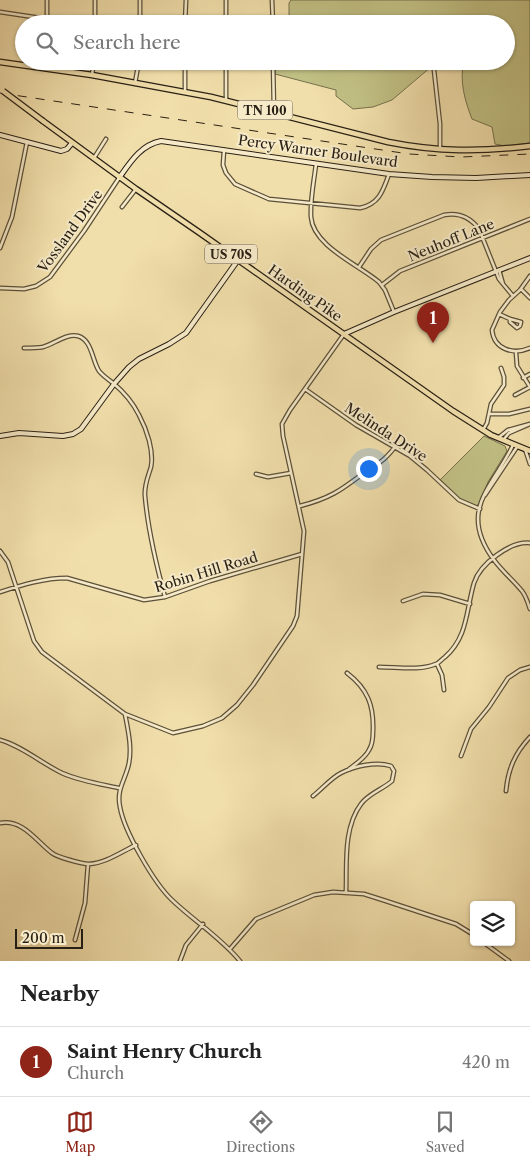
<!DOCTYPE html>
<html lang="en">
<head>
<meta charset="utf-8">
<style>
	:root { --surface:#fff; --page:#f2f2f2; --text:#222; --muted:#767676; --line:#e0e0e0; --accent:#8f2418 }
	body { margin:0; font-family:"Libre Caslon Text",serif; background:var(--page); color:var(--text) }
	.controls { position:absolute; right:15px; bottom:15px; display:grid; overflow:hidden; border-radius:5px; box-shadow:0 1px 4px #0004 }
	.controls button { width:45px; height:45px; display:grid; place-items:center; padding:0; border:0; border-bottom:1px solid var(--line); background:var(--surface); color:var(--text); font:25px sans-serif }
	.scale { position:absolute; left:15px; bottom:12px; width:68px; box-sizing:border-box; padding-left:5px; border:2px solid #292015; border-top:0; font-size:14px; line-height:18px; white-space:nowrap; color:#292015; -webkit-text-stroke:4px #f6eac8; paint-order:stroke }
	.you { position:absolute; left:368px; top:468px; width:18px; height:18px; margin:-12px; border:4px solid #fff; border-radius:50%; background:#1a73e8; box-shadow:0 0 0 8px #1a73e833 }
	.badge { display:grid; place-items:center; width:32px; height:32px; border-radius:50%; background:var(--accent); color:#fff; font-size:16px; font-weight:700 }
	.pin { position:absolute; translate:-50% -41px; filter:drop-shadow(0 1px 2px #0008) }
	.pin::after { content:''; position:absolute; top:26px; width:18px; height:15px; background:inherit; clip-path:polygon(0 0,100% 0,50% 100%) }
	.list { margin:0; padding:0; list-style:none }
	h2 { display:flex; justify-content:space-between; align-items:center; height:65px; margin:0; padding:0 20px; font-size:21px }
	h2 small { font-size:16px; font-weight:400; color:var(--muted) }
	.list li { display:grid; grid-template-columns:32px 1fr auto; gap:15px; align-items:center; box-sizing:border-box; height:70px; padding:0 20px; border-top:1px solid var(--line) }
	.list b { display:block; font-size:19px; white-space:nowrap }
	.list p { margin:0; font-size:16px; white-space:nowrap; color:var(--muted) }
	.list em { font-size:16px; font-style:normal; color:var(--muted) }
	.icon { flex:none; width:28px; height:28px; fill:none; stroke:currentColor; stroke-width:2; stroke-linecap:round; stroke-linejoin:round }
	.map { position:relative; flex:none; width:530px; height:961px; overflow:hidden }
	.search { position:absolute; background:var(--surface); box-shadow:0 1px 4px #0004; left:15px; right:15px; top:15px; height:55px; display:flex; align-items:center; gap:12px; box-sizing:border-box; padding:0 18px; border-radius:28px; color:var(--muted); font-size:19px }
	.sheet { height:135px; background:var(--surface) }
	nav { display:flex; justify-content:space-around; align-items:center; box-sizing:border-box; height:70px; border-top:1px solid var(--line); background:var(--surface); font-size:14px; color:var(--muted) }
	nav a { display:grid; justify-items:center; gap:2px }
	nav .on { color:var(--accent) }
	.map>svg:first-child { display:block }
	.green { fill:#c1c084; stroke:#75704c }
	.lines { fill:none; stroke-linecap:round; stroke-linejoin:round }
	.street-casing { stroke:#5b503a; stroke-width:5 }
	.secondary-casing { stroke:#292015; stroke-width:6 }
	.primary-casing { stroke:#292015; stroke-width:7 }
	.street { stroke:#f6eac8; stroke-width:2.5 }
	.secondary { stroke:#f6eac8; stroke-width:4 }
	.primary { stroke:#f1dfab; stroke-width:4.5 }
	.rail { stroke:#292015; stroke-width:1; stroke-dasharray:9 9; stroke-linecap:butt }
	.primary-bridge-casing { stroke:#292015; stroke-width:7; stroke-linecap:butt }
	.primary-bridge { stroke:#f1dfab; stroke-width:4.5 }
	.labels { text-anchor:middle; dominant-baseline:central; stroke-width:4; stroke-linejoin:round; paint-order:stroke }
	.shield { fill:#f6eac8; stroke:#665d4b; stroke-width:1 }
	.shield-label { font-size:12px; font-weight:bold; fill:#292015 }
	.street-label { font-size:14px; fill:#292015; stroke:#f6eac8 }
</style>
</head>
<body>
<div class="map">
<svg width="530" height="961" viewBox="0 0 530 961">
	<rect width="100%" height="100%" fill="#f1dfab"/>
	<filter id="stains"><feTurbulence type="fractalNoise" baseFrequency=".004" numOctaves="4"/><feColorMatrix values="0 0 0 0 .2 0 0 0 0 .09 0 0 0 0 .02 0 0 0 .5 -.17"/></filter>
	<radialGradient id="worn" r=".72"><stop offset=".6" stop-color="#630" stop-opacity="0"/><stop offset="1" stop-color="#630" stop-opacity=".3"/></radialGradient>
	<path class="green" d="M 291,0 L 530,0 L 530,143 L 505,146 L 495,144 L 492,127 L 472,119 C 465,101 459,81 464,61 L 506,61 L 506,24 L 289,24 L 289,3 Z
		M 275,61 L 438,61 L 392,100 L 373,107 L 353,109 L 336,96 L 336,90 L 275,74 Z
		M 484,436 L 505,446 L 507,451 L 488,482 L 480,503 L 476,506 L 459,499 L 440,480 Z"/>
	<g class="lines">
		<defs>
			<path id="street" d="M 226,0 L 226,24
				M 272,0 L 273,24
				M 0,12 L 47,19
				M 47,24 L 47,0
				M 95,24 L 95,0
				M 140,24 L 140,0
				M 185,24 L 186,0
				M 226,61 L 226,100
				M 273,61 L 274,112
				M 44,68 L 45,61
				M 434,70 L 440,124 L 440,148
				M 92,75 L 94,61
				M 135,83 L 139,61
				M 185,92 L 185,61
				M 224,150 L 223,165 L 226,173 L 235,184 L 269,199 L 360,208 C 379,204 383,191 389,174
				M 94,158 L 106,139
				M 316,164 C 314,181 310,200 311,217 C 313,246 359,265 379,282 L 385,290 L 394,312
				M 122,207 L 136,189
				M 0,248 L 12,217 L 27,142
				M 359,267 L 371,249 L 381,240 L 444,215 C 459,212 470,217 479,229 L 499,279 L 503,284 L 499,270
				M 530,276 L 520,290 L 509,300 L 500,312 L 492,330 C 494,350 514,355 530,348
				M 503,284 L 513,296
				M 382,285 L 400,271 L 530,219
				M 0,288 L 24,289 L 36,286 L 50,277 L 84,231 L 119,178
				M 521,289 L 530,298
				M 499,314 L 510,319 L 510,322 L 517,328 L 520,326 L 521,322 L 510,319
				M 24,348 C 30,348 37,348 43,347 C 54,344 67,333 78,336 C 92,340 92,360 99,371 C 103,376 108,379 113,383 C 124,392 133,403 139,415 C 147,430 154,451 151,467 C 148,477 144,485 145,496 C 148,531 156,564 165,597
				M 516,353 L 517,366 L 530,387
				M 523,378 L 530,374
				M 305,389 L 356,425 L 410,456 L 427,470 L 459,500 L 480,509
				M 515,395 L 530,387
				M 489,414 L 509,414 L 530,409
				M 483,430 L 487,423 L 491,404 L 504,385 L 504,377 L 501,368
				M 498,438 L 508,430 L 530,424
				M 504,439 L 509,433 L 530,424
				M 513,445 C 493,487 457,510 494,560 C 502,571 513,580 522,591 C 526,596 528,603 530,609
				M 525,449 L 530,464
				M 256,474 L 268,477 L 291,473
				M 485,495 L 517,447
				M 300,506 C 331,498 341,490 365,472 C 380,462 383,462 395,447
				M 0,551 L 8,562 L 34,641 L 42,652 L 50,658 L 125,714 C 128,730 132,747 129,763 C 126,779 116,789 120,807 C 124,831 154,883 172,900 C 194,921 220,937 240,961
				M 0,592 C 22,585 44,578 67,578 L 144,600 L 165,597 L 210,581 L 302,554
				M 403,601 L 423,594 L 440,595 L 470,604
				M 437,664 L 442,675 L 444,690
				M 379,667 C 397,667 420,671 436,664 C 439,663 442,659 445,657 C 468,637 466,610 474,583 C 480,564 510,541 530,543
				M 347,673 C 368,689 374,706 373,731 C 373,737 373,744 369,750 C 365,758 356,764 349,769
				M 125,714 L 173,733 L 203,726 L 222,718 L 237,705 L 253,685 L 293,626 L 297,616 L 304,531 L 283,436 L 282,424 L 290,410 L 344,334
				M 0,740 C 22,746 41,763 62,773 C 80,781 100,784 119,788
				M 461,756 L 471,729 L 489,707 L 508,678 L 520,670 L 530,667
				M 506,791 C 508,769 515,753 530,737
				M 313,796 C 322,789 331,778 341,773 C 355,766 376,761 391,766 L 394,771 L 392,781 C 383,789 368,794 361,804 C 343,828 347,864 346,892
				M 0,823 C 23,819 36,841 52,853 C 57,857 82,864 89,864 C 106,863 121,852 136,845
				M 75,940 L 85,903 L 88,864
				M 483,942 L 509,961
				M 230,949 L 256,919 L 314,895 L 333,892 L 364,894 L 386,901 L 456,924 L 474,935
				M 180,961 L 186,945 L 203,924"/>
			<path id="secondary" d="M 0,135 L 61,151 L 67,149 L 72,143
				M 119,178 C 131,161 141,145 161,141 L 389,174 L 432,177 L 476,178 L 530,175
				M 344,334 L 394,312 L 530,258
				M 0,436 L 19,433 L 63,436 L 73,434 L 81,429 L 114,384 L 129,367 L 139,359 L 169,344 L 186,333 L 238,260"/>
			<path id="primary" d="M 0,62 L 92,75 L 211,97 L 388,142 C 438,152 480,152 530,146
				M 43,121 L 136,189 L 200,233 L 453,411 L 491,435 L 530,451"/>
		</defs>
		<use href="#street" class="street-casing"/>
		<use href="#secondary" class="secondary-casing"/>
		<use href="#primary" class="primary-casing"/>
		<use href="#street" class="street"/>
		<use href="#secondary" class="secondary"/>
		<use href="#primary" class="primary"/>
		<path class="rail" d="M 0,93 L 409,154 L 461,157 L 530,154"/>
		<defs>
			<path id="primary-bridge" d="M 3,91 L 43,121"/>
		</defs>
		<use href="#primary-bridge" class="primary-bridge-casing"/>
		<use href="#primary-bridge" class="primary-bridge"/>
	</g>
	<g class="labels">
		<g class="shield">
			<rect x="237.5" y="100.5" width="55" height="19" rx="4"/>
			<rect x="205" y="244.5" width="52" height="19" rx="4"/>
		</g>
		<g class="shield-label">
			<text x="265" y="110">TN 100</text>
			<text x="231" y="254">US 70S</text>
		</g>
		<g class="street-label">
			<text transform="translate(318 151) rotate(8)">Percy Warner Boulevard</text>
			<text transform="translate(70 231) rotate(-54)">Vossland Drive</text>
			<text transform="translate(451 240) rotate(-22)">Neuhoff Lane</text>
			<text transform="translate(305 293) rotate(35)">Harding Pike</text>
			<text transform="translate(386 432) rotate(33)">Melinda Drive</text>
			<text transform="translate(206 572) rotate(-17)">Robin Hill Road</text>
		</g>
	</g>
	<rect width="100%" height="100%" filter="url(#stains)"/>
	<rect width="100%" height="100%" fill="url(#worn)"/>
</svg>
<div class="controls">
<button><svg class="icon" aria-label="layers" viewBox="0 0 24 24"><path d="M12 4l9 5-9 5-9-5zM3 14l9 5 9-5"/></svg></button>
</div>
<div class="scale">200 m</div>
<div class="you"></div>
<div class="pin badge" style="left:433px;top:343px">1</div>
<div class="search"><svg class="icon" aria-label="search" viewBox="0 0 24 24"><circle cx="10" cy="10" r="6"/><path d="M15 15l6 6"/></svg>Search here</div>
</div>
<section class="sheet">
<h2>Nearby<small></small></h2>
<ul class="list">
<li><span class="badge">1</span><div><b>Saint Henry Church</b><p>Church</p></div><em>420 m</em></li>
</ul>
</section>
<nav>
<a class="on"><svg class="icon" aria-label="map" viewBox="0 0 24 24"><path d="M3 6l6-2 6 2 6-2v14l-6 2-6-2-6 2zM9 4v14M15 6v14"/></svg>Map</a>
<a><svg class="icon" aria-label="directions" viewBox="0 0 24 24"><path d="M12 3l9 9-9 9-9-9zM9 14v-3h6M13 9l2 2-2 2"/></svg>Directions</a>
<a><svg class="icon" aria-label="saved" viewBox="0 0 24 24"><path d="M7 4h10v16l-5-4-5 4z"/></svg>Saved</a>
</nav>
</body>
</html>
